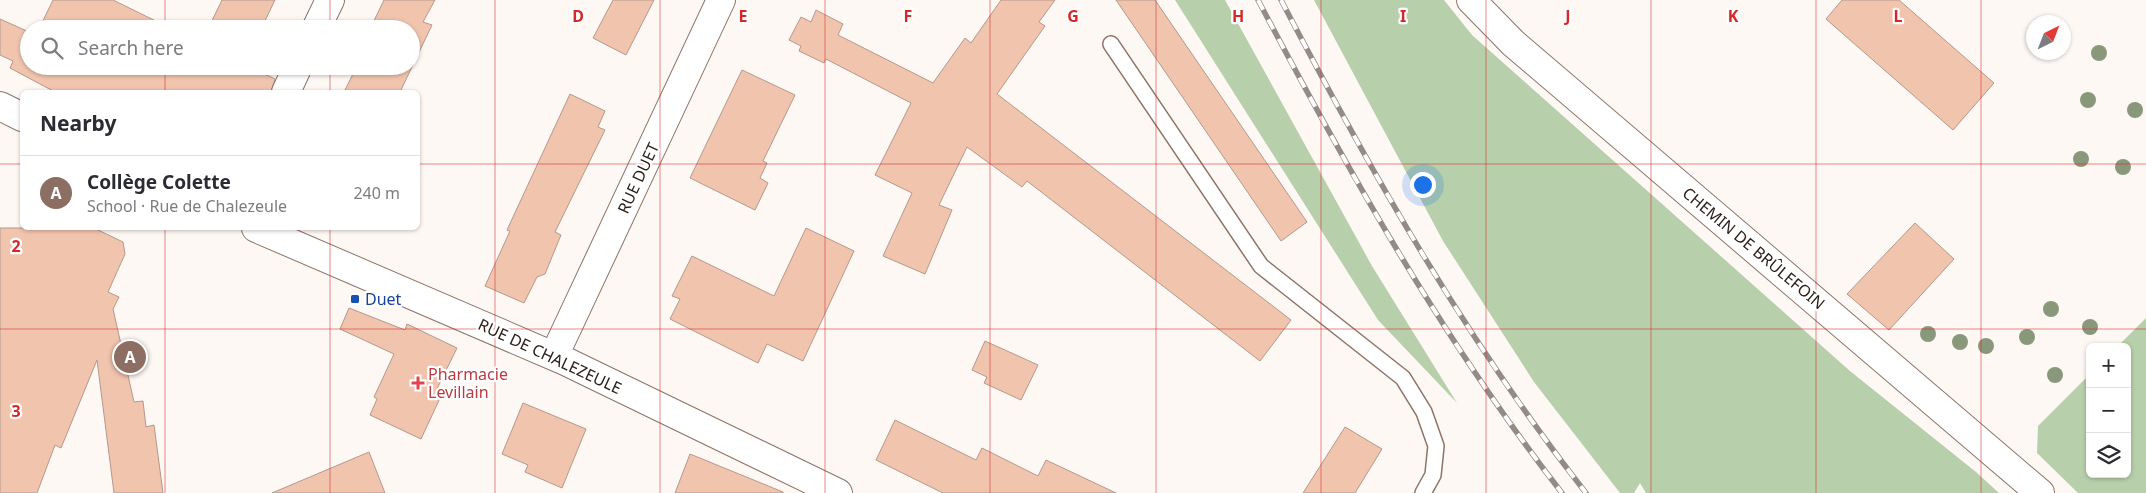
<!DOCTYPE html>
<html lang="en">
<head>
<meta charset="utf-8">
<style>
	:root { --surface:#fff; --page:#f7f7f7; --text:#2b2b33; --muted:#7c7c81; --line:#e1e1e2; --accent:#d93025 }
	body { margin:0; font-family:"Noto Sans",sans-serif; background:var(--page); color:var(--text) }
	.controls { position:absolute; right:15px; bottom:15px; display:grid; overflow:hidden; border-radius:8px; box-shadow:0 1px 4px #0004 }
	.controls button { width:45px; height:45px; display:grid; place-items:center; padding:0; border:0; border-bottom:1px solid var(--line); background:var(--surface); color:var(--text); font:25px sans-serif }
	.compass { position:absolute; left:2026px; top:15px; width:45px; height:45px; border-radius:50%; background:var(--surface); box-shadow:0 1px 4px #0004; rotate:42deg }
	.you { position:absolute; left:1422px; top:184px; width:18px; height:18px; margin:-12px; border:4px solid #fff; border-radius:50%; background:#1a73e8; box-shadow:0 0 0 8px #1a73e833 }
	.badge { display:grid; place-items:center; width:32px; height:32px; border-radius:50%; background:var(--accent); color:#fff; font-size:16px; font-weight:700 }
	.pin { position:absolute; translate:-50% -50%; border:2px solid #fff; box-shadow:0 1px 5px #0006 }
	.list { margin:0; padding:0; list-style:none }
	h2 { display:flex; justify-content:space-between; align-items:center; height:65px; margin:0; padding:0 20px; font-size:21px }
	h2 small { font-size:16px; font-weight:400; color:var(--muted) }
	.list li { display:grid; grid-template-columns:32px 1fr auto; gap:15px; align-items:center; box-sizing:border-box; height:75px; padding:0 20px; border-top:1px solid var(--line) }
	.list b { display:block; font-size:19px; white-space:nowrap }
	.list p { margin:0; font-size:16px; white-space:nowrap; color:var(--muted) }
	.list em { font-size:16px; font-style:normal; color:var(--muted) }
	.icon { flex:none; width:28px; height:28px; fill:none; stroke:currentColor; stroke-width:2; stroke-linecap:round; stroke-linejoin:round }
	.map { position:relative; flex:none; width:2146px; height:493px; overflow:hidden }
	.search { position:absolute; background:var(--surface); box-shadow:0 1px 4px #0004; left:20px; top:20px; width:400px; height:55px; display:flex; align-items:center; gap:12px; box-sizing:border-box; padding:0 18px; border-radius:28px; color:var(--muted); font-size:19px }
	.panel { position:absolute; background:var(--surface); box-shadow:0 1px 4px #0004; left:20px; top:90px; width:400px; height:140px; border-radius:8px }
	.map>svg:first-child { display:block }
	.green { fill:#b7cfab }
	.building { fill:#f1c4ae; stroke:#b5988a }
	.lines { fill:none; stroke-linecap:round; stroke-linejoin:round }
	.service-casing { stroke:#8e7366; stroke-width:18 }
	.minor-casing { stroke:#8e7366; stroke-width:30 }
	.tertiary-casing { stroke:#8e7366; stroke-width:30 }
	.service { stroke:#fff; stroke-width:15 }
	.minor { stroke:#fff; stroke-width:28 }
	.tertiary { stroke:#fff; stroke-width:28 }
	.rail-casing { stroke:#938b86; stroke-width:5.5 }
	.rail { stroke:#fff; stroke-width:4; stroke-dasharray:11; stroke-linecap:butt }
	.tree { fill:#89987a }
	.grid { fill:none; stroke:#d62828; stroke-width:1; stroke-opacity:0.55 }
	.transit-dot { fill:#1a4fb4; stroke:#fff; stroke-width:2 }
	.health-dot { fill:#e0444e; stroke:#fff; stroke-width:2 }
	.labels { text-anchor:middle; dominant-baseline:central; stroke-width:4.5; stroke-linejoin:round; paint-order:stroke }
	.street-label { font-size:16px; fill:#2c211b; stroke:#fff }
	.transit-label { font-size:16px; fill:#164399; stroke:#fff; text-anchor:start }
	.health-label { font-size:16px; fill:#be3a42; stroke:#fff; text-anchor:start }
	.grid-label { font-size:16px; text-anchor:middle; font-weight:bold; fill:#d62828; stroke:#fff; stroke-width:4.5; stroke-linejoin:round; paint-order:stroke }
</style>
</head>
<body>
<div class="map">
<svg width="2146" height="493" viewBox="0 0 2146 493">
	<rect width="100%" height="100%" fill="#fef8f5"/>
	<path class="green" d="M 1175,0 L 1225,0 L 1372,266 L 1457,403 L 1378,320 Z
		M 1314,0 L 1444,0 L 1472,35 L 1850,371 L 1976,472 L 1999,493 L 1646,493 L 1640,483 L 1634,493 L 1620,493 L 1534,382 L 1443,241 Z
		M 2146,318 L 2146,493 L 2078,493 L 2037,453 L 2038,426 L 2090,374 L 2090,474 L 2127,474 L 2127,347 L 2117,347 Z"/>
	<path class="building" d="M 53,0 L 113,0 L 172,29 L 39,29 Z
		M 222,0 L 275,0 L 261,29 L 208,29 Z
		M 384,0 L 435,0 L 423,22 L 432,25 L 400,92 L 344,92 L 357,66 L 411,66 L 411,29 L 370,29 Z
		M 613,0 L 654,0 L 626,55 L 593,38 Z
		M 1001,0 L 1055,0 L 1039,22 L 1045,26 L 997,94 L 1291,320 L 1260,361 L 1027,181 L 1022,187 L 967,147 L 939,205 L 952,210 L 925,274 L 883,256 L 912,193 L 875,175 L 911,103 L 826,59 L 824,63 L 799,51 L 801,46 L 789,40 L 801,17 L 811,22 L 816,10 L 843,24 L 838,35 L 933,83 L 965,38 L 971,43 Z
		M 1116,0 L 1155,0 L 1307,222 L 1281,241 Z
		M 1842,0 L 1899,0 L 1994,83 L 1953,130 L 1826,19 Z
		M 0,19 L 29,32 L 29,66 L 248,66 L 275,79 L 271,92 L 55,92 L 10,68 L 13,61 L 0,55 Z
		M 742,70 L 795,95 L 763,161 L 767,163 L 760,178 L 768,183 L 755,210 L 690,178 Z
		M 570,94 L 605,111 L 598,127 L 605,130 L 555,232 L 561,235 L 545,274 L 537,277 L 524,303 L 485,286 L 510,231 L 507,230 Z
		M 1915,223 L 1954,259 L 1889,330 L 1847,294 Z
		M 0,228 L 94,228 L 123,242 L 125,254 L 108,292 L 119,297 L 113,309 L 134,402 L 143,401 L 146,427 L 154,425 L 163,493 L 114,493 L 97,360 L 61,448 L 55,445 L 37,493 L 0,493 Z
		M 806,228 L 854,251 L 803,361 L 767,344 L 758,363 L 670,319 L 680,299 L 672,296 L 692,256 L 774,296 Z
		M 349,308 L 405,330 L 407,324 L 457,348 L 435,393 L 441,396 L 421,439 L 370,415 L 377,399 L 374,397 L 394,354 L 340,329 Z
		M 985,341 L 1038,365 L 1021,400 L 984,383 L 987,377 L 972,370 Z
		M 523,403 L 586,429 L 562,488 L 525,472 L 528,465 L 502,454 Z
		M 895,420 L 976,460 L 982,448 L 1038,476 L 1046,460 L 1116,493 L 943,493 L 876,460 Z
		M 1345,427 L 1382,449 L 1355,493 L 1303,493 Z
		M 369,452 L 385,493 L 272,493 Z
		M 690,454 L 783,492 L 783,493 L 675,493 Z"/>
	<g class="lines">
		<defs>
			<path id="service" d="M 1111,44 L 1261,266 L 1403,378 L 1424,412 L 1436,446 L 1433,475 L 1423,493"/>
			<path id="minor" d="M 1471,0 L 1513,43 L 2040,493
				M 316,29 L 330,0
				M 286,92 L 298,66"/>
			<path id="tertiary" d="M 0,106 L 22,117
				M 256,228 L 565,361 L 838,493
				M 554,356 L 721,0"/>
		</defs>
		<use href="#service" class="service-casing"/>
		<use href="#minor" class="minor-casing"/>
		<use href="#tertiary" class="tertiary-casing"/>
		<use href="#service" class="service"/>
		<use href="#minor" class="minor"/>
		<use href="#tertiary" class="tertiary"/>
		<defs>
			<path id="rail" d="M 1258,0 C 1348,171 1443,340 1562,493
				M 1281,0 C 1371,172 1466,340 1586,493"/>
		</defs>
		<use href="#rail" class="rail-casing"/>
		<use href="#rail" class="rail"/>
	</g>
	<g class="tree">
		<circle cx="2099" cy="53" r="8"/>
		<circle cx="2088" cy="100" r="8"/>
		<circle cx="2135" cy="110" r="8"/>
		<circle cx="2081" cy="159" r="8"/>
		<circle cx="2123" cy="167" r="8"/>
		<circle cx="2051" cy="309" r="8"/>
		<circle cx="2090" cy="327" r="8"/>
		<circle cx="1928" cy="334" r="8"/>
		<circle cx="2027" cy="337" r="8"/>
		<circle cx="1960" cy="342" r="8"/>
		<circle cx="1986" cy="346" r="8"/>
		<circle cx="2055" cy="375" r="8"/>
	</g>
	<path class="grid" d="M 165,0 L 165,29M 330,0 L 330,29M 495,0 L 495,493M 660,0 L 660,493M 825,0 L 825,493M 990,0 L 990,493M 1156,0 L 1156,493M 1321,0 L 1321,493M 1486,0 L 1486,493M 1651,0 L 1651,493M 1816,0 L 1816,493M 1981,0 L 1981,493M 165,66 L 165,92M 330,66 L 330,92M 0,164 L 22,164M 418,164 L 2146,164M 165,228 L 165,493M 330,228 L 330,493M 0,329 L 2146,329"/>
	<rect class="transit-dot" x="350" y="294" width="10" height="10" rx="2.5"/>
	<path class="health-dot" d="M415.5 375.5h5v5h5v5h-5v5h-5v-5h-5v-5h5z"/>
	<g class="labels">
		<g class="street-label">
			<text transform="translate(638 178) rotate(-65)">RUE DUET</text>
			<text transform="translate(1754 248) rotate(40)">CHEMIN DE BRÛLEFOIN</text>
			<text transform="translate(550 356) rotate(25)">RUE DE CHALEZEULE</text>
		</g>
		<g class="transit-label">
			<text x="365" y="299">Duet</text>
		</g>
		<g class="health-label">
			<text x="428" y="374">Pharmacie<tspan x="428" dy="18">Levillain</tspan></text>
		</g>
	</g>
	<g class="grid-label">
		<text x="578" y="22">D</text>
		<text x="743" y="22">E</text>
		<text x="908" y="22">F</text>
		<text x="1073" y="22">G</text>
		<text x="1238" y="22">H</text>
		<text x="1403" y="22">I</text>
		<text x="1568" y="22">J</text>
		<text x="1733" y="22">K</text>
		<text x="1898" y="22">L</text>
		<text x="16" y="252">2</text>
		<text x="16" y="417">3</text>
	</g>
</svg>
<div class="controls">
<button>+</button>
<button>−</button>
<button><svg class="icon" aria-label="layers" viewBox="0 0 24 24"><path d="M12 4l9 5-9 5-9-5zM3 14l9 5 9-5"/></svg></button>
</div>
<svg class="compass" viewBox="-18 -18 36 36"><path d="M0-13l5 13h-10z" fill="#e53935"/><path d="M0 13l5-13h-10z" fill="#7c7c81"/></svg>
<div class="you"></div>
<div class="pin badge" style="left:130px;top:357px;background:#8d6e63">A</div>
<div class="search"><svg class="icon" aria-label="search" viewBox="0 0 24 24"><circle cx="10" cy="10" r="6"/><path d="M15 15l6 6"/></svg>Search here</div>
<section class="panel">
<h2>Nearby<small></small></h2>
<ul class="list">
<li><span class="badge" style="background:#8d6e63">A</span><div><b>Collège Colette</b><p>School · Rue de Chalezeule</p></div><em>240 m</em></li>
</ul>
</section>
</div>
</body>
</html>
